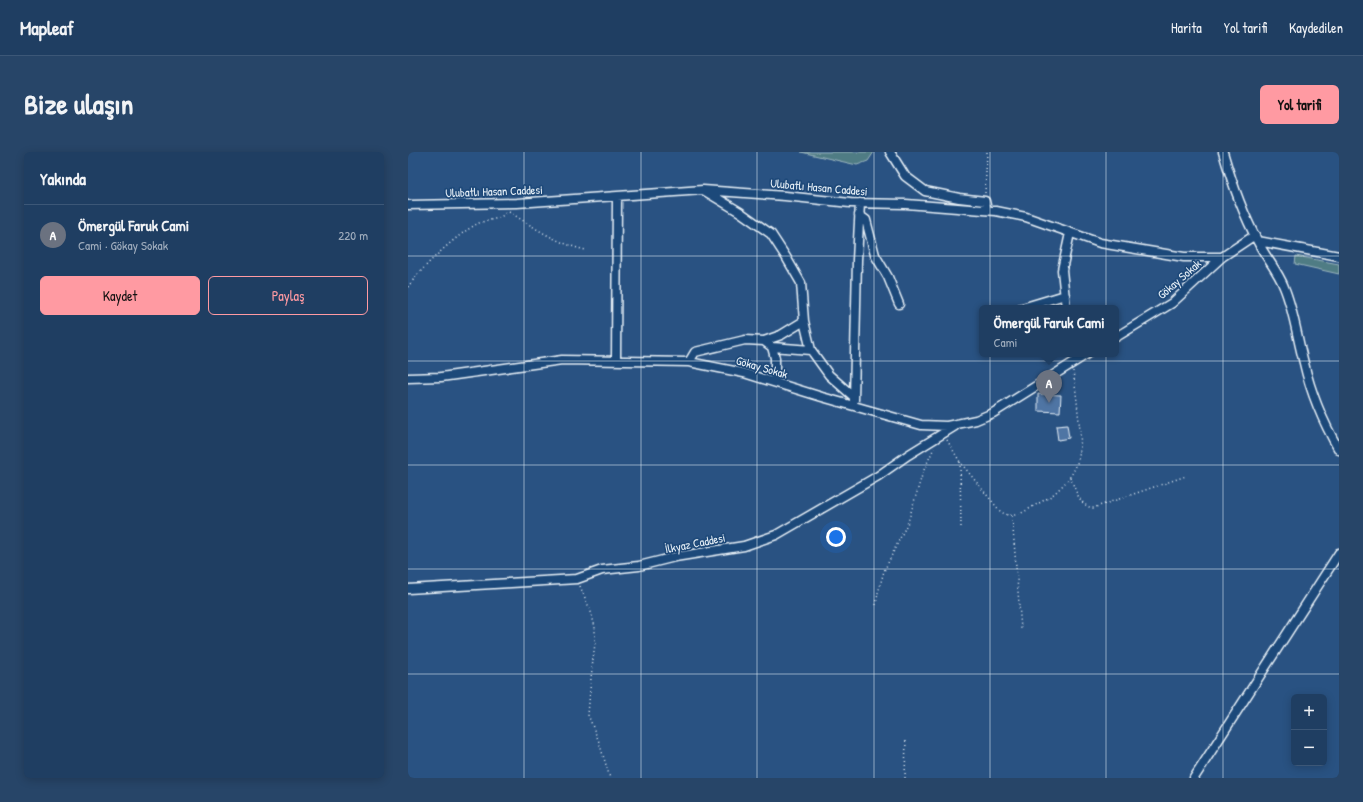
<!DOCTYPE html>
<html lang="tr">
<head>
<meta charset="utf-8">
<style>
	:root { --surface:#1f3e62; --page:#274568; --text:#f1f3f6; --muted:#a1aebe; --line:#3c5777; --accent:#ff9aa2 }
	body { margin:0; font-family:"Patrick Hand",sans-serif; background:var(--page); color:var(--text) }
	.controls { position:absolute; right:12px; bottom:12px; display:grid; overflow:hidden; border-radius:6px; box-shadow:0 2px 10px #0003 }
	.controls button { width:36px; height:36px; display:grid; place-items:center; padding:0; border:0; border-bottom:1px solid var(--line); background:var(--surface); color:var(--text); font:20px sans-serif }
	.you { position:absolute; left:428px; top:385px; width:14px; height:14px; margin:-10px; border:3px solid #fff; border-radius:50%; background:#1a73e8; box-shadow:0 0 0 6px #1a73e833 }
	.badge { display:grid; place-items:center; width:26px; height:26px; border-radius:50%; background:var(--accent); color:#fff; font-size:13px; font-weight:700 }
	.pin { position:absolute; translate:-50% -33px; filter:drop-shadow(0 1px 2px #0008) }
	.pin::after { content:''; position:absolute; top:21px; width:14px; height:12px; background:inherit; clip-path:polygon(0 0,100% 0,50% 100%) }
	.popup { position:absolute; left:571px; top:153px; width:140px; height:52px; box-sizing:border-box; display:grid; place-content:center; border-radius:6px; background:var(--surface); filter:drop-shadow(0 1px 3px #0005); font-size:13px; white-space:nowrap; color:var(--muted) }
	.popup b { font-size:15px; color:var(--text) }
	.popup::after { content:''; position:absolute; left:50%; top:100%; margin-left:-8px; border:8px solid transparent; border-top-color:var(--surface) }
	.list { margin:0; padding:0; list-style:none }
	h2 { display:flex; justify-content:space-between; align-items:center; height:52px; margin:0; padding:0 16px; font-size:17px }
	h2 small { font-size:13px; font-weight:400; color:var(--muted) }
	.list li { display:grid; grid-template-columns:26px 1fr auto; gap:12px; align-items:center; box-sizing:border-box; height:60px; padding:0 16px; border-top:1px solid var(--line) }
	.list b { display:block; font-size:15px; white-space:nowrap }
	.list p { margin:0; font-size:13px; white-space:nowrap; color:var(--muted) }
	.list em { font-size:13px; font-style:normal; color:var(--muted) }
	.actions { display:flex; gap:8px; padding:12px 16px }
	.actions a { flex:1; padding:9px 0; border:1px solid var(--accent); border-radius:6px; text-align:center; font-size:14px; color:var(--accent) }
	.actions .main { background:var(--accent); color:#111 }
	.map { position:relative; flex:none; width:931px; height:626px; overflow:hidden; border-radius:6px }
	header { display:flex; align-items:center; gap:24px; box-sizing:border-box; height:56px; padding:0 20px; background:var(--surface); border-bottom:1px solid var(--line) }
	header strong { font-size:19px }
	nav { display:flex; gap:22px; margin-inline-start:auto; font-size:14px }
	.intro { display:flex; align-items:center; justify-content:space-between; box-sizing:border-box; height:96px; padding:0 24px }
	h1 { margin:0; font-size:28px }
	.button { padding:10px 18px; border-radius:6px; background:var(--accent); color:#111; font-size:14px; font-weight:700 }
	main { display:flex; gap:24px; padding:0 24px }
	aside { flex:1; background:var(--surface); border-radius:6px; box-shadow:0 2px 10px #0003 }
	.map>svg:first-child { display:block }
	.green { fill:#507b84; stroke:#9cb6be }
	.building { fill:#5074a4; stroke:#e8f1f8 }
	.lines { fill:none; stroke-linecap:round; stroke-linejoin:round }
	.minor-casing { stroke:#e8f1f8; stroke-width:11 }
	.path { stroke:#e8f1f8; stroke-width:1.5; stroke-dasharray:1 3; stroke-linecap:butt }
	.minor { stroke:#1f4a7a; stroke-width:8 }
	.grid { fill:none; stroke:#e8f1f8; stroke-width:1; stroke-opacity:0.55 }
	.labels { text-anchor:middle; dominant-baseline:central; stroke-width:3.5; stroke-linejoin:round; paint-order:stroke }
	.street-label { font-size:12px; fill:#e8f1f8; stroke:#1f4a7a }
</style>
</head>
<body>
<header>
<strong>Mapleaf</strong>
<nav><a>Harita</a><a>Yol tarifi</a><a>Kaydedilen</a></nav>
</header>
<div class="intro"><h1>Bize ulaşın</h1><a class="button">Yol tarifi</a></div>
<main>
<aside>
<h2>Yakında<small></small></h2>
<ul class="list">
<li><span class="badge" style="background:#6b7280">A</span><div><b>Ömergül Faruk Cami</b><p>Cami · Gökay Sokak</p></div><em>220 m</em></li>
</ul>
<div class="actions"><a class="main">Kaydet</a><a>Paylaş</a></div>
</aside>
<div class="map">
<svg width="931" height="626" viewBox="0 0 931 626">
	<rect width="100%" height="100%" fill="#295282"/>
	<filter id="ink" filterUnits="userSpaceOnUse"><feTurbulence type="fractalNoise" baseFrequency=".025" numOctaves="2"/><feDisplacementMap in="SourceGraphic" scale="8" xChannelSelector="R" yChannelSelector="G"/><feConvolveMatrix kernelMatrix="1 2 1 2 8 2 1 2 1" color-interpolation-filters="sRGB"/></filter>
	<g filter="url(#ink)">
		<path class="green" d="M 393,0 L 466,0 L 460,9 L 449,13 Z
			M 888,104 L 931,112 L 931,122 L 887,112 Z"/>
		<path class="building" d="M 630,242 L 653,243 L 652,260 L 630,259 Z
			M 659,273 L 661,286 L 650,288 L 648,274 Z"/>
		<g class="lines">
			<defs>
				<path id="minor" d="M 482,0 L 497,24 L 517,39 L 551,46 L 577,49 L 579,58
					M 815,0 C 824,31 835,62 850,90 C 858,106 870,119 876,135 C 886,159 889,186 896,211 C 903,242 915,270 931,298
					M 297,39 L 332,60 L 363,82 L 378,105 L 393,131 L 396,169 L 403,198 L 421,223 L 446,245
					M 0,53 L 109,51 L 295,38 L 377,44 L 442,51 L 498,52 L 588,59 L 618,65 L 692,91 L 776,105 L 814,105
					M 451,63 L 458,68 L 467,103 L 480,125 L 491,152
					M 850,89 L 931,104
					M 614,156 L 657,143
					M 658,156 L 654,118 L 662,81
					M 708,185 L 764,151 L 814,105 L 847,83
					M 356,189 L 373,183 L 396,169
					M 364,195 L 403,198
					M 208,208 L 209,45
					M 281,210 L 287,200 L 337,188 L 356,189 L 364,195 L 367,206 L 367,230
					M 0,226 L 33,225 L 154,208 L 281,210 L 336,221 L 414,245 L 513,273 L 539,274 L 568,268 L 585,261 L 679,202
					M 446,248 L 449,108 L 452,51
					M 0,437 L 169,427 L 194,418 L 231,414 L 267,405 L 336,394 L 368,383 L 470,324 L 500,303 L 547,274
					M 786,626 L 931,401"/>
			</defs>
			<use href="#minor" class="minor-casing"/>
			<path class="path" d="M 577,41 L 579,0
				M 101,60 C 126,75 149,92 178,98
				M 0,135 C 12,117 49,82 69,72 C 78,67 93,69 99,59
				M 539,288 L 552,310 L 592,359 C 604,368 614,361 626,354 C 634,349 644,345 651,337 C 676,314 674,292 670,261 C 669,247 667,233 665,219
				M 552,310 L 553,376
				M 662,325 C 667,336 671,354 685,356 L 778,324
				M 604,364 L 613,477
				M 172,434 L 183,460 L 187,475 L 187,491 L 183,526 L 180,563 L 191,590 L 202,626
				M 468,453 L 470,441 L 476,419 L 500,370 L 515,320 L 526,296
				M 497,626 L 498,586"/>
			<use href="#minor" class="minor"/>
		</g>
	</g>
	<path class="grid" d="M 116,0 L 116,626M 233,0 L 233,626M 349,0 L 349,626M 466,0 L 466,626M 582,0 L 582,626M 698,0 L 698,626M 815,0 L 815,626M 0,104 L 931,104M 0,209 L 931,209M 0,313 L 931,313M 0,417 L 931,417M 0,522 L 931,522"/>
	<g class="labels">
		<g class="street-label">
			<text transform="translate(411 35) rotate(5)">Ulubatlı Hasan Caddesi</text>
			<text transform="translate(86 39) rotate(-2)">Ulubatlı Hasan Caddesi</text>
			<text transform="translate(771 127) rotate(-41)">Gökay Sokak</text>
			<text transform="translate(354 215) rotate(16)">Gökay Sokak</text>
			<text transform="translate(287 391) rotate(-11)">İlkyaz Caddesi</text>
		</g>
	</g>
</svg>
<div class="controls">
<button>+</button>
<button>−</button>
</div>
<div class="you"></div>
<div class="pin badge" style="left:641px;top:251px;background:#6b7280">A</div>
<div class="popup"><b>Ömergül Faruk Cami</b>Cami</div>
</div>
</main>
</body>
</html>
